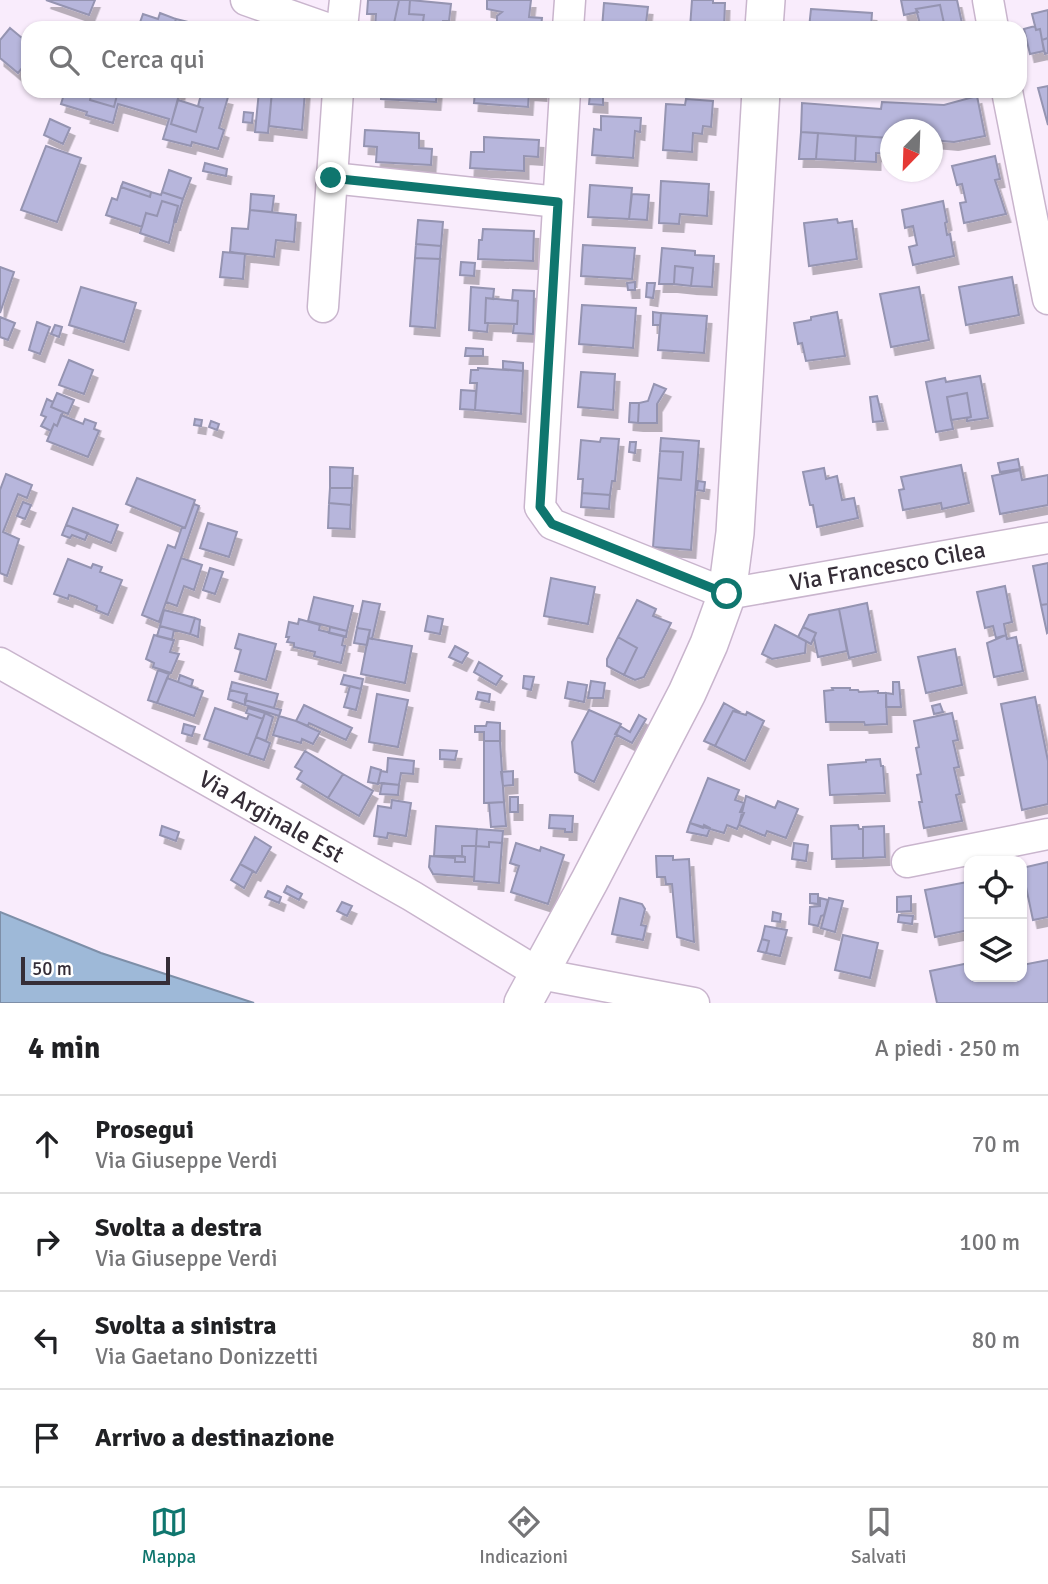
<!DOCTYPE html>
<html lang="it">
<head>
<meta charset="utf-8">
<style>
	:root { --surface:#fff; --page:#f2f2f2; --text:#202124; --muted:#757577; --line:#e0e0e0; --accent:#0f766e }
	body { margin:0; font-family:Signika,sans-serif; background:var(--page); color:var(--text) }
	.controls { position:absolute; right:21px; bottom:21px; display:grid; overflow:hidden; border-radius:14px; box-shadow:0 2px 5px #0004 }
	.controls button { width:63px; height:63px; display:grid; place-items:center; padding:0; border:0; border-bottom:2px solid var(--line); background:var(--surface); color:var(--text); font:35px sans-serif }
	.compass { position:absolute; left:880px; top:119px; width:63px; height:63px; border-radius:50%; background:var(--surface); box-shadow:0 2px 5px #0004; rotate:203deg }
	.scale { position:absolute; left:21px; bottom:18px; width:149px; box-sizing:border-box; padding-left:7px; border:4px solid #352d37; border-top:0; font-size:19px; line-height:24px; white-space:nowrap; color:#352d37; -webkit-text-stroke:5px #fff; paint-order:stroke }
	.stop { position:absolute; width:21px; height:21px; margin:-16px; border:5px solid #0f766e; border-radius:50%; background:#fff }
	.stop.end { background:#0f766e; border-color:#fff; box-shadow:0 2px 7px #0008 }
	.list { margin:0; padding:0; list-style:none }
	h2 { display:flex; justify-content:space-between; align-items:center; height:91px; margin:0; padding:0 28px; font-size:30px }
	h2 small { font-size:23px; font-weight:400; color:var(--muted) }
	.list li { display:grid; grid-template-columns:46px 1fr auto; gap:21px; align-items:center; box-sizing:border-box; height:98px; padding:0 28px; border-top:2px solid var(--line) }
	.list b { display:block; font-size:26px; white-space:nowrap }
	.list p { margin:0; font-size:23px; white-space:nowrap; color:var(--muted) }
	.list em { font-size:23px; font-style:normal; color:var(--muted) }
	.icon { flex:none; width:38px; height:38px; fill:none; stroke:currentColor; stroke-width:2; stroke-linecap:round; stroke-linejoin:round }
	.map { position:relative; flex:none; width:1048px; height:1003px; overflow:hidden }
	.search { position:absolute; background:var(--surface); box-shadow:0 2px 5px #0004; left:21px; right:21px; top:21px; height:77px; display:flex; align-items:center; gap:18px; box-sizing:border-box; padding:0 24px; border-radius:21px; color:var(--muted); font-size:26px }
	.sheet { height:483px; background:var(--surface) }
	nav { display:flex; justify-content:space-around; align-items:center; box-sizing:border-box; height:98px; border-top:2px solid var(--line); background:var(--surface); font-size:19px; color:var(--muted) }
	nav a { display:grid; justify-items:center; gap:4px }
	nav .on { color:var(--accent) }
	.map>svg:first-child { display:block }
	.water { fill:#9eb9d8; stroke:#7e8fa8; stroke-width:2 }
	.building { fill:#b7b6dc; stroke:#9594b1; stroke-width:2; filter:url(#shadow) }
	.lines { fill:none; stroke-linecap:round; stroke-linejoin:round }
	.minor-casing { stroke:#c9b5cd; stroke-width:33 }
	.major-casing { stroke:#c9b5cd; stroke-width:40 }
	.minor { stroke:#fff; stroke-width:30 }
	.major { stroke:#fff; stroke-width:37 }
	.route { stroke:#0f766e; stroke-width:9 }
	.labels { text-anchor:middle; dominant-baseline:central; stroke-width:5; stroke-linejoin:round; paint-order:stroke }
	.street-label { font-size:24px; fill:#352d37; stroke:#fff }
</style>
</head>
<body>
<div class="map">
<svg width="1048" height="1003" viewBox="0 0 1048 1003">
	<defs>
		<filter id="shadow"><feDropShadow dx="4.5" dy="8" stdDeviation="0" flood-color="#0004"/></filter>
	</defs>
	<rect width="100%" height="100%" fill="#f9ecfc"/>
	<path class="water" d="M 0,912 L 101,953 L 254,1003 L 0,1003 Z"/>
	<path class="building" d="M 46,0 L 95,0 L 89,15 Z
		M 368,0 L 399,0 L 393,28 L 375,28 L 376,14 L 367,14 Z
		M 399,0 L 410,0 L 409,14 L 424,15 L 422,28 L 393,28 Z
		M 410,0 L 451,4 L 449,21 L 443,21 L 442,28 L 422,28 L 424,15 L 409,14 Z
		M 487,0 L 531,0 L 529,17 L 542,18 L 541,28 L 501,28 L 497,25 L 497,16 L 502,12 L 487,9 Z
		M 692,0 L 713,0 L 713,3 L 725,3 L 724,28 L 690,28 Z
		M 901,0 L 957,0 L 963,28 L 945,28 L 940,5 L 916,9 L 918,12 L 904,15 Z
		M 604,3 L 648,7 L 646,23 L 643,23 L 642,28 L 602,28 Z
		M 940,5 L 945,28 L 921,28 L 916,9 Z
		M 811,9 L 872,13 L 871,28 L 809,28 Z
		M 1048,10 L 1048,38 L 1042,40 L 1040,29 L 1036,30 L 1032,14 Z
		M 160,13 L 176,19 L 173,28 L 138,28 L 143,14 L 158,19 Z
		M 176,19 L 192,23 L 190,28 L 173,28 Z
		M 1035,26 L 1036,30 L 1040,29 L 1044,51 L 1030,54 L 1024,29 Z
		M 10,28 L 28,43 L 28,61 L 18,73 L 0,58 L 0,40 Z
		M 1048,38 L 1048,53 L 1045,54 L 1042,40 Z
		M 1048,86 L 1048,125 L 1038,88 Z
		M 92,91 L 90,100 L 114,107 L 118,91 L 180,91 L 171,124 L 196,132 L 203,108 L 198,106 L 202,91 L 228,97 L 219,128 L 224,130 L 218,149 L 192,142 L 191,146 L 163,139 L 169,119 L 125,106 L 118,104 L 113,123 L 86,115 L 87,112 L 61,104 L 65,91 Z
		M 92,91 L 118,91 L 114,107 L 90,100 Z
		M 259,91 L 272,91 L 268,133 L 255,132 Z
		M 272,91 L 305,91 L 302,130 L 269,126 Z
		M 381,91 L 437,91 L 436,102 L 381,99 Z
		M 475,91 L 542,91 L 542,93 L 529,92 L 528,107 L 474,103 Z
		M 590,94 L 603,95 L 603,105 L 589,104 Z
		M 977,96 L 985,136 L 954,142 L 932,140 L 932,130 L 890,130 L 890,138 L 801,132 L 802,103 L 881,109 L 882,102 L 944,105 Z
		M 686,99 L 713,101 L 711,127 L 703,126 L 702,134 L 693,133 L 692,152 L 663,150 L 666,104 L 685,105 Z
		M 178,100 L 203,108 L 196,132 L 171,124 Z
		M 244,112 L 253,113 L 252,123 L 243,122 Z
		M 601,116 L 641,118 L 640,132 L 635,131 L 633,158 L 592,155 L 594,129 L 601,130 Z
		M 50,119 L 70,128 L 63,144 L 44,135 Z
		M 365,130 L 419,133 L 419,148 L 432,149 L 431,165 L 376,162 L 377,147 L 364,146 Z
		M 801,132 L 818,133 L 816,159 L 799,159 Z
		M 818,133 L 856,136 L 855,161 L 816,159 Z
		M 856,136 L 890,138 L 890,154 L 876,153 L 876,162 L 855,161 Z
		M 484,137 L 539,140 L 538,157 L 524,156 L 524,171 L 470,168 L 471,152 L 484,152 Z
		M 46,146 L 81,158 L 57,222 L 21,210 Z
		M 995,156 L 1000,179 L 995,180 L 1006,214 L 964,223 L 960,203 L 966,202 L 962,184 L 957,185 L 952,166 Z
		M 205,163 L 227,169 L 226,176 L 203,171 Z
		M 169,170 L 191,178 L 183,199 L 162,192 Z
		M 661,181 L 709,184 L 707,216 L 680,214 L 679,224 L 659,223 Z
		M 123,182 L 151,192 L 150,197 L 121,187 Z
		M 590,185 L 632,188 L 629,219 L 588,217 Z
		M 121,187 L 150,197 L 151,192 L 161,195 L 162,192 L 183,199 L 176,222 L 174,221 L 178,206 L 162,201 L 157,216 L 146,213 L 142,227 L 106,215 L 112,198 L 117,200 Z
		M 251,194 L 274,196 L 272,212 L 250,210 Z
		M 632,194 L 649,195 L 647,220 L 629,219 Z
		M 162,201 L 178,206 L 169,243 L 140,233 L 146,213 L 157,216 Z
		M 943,201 L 947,222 L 945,223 L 947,235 L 950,234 L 954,256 L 913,265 L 909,247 L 917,245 L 913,226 L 905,228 L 902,210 Z
		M 250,210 L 296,215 L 294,242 L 276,240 L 274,257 L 230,252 L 232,228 L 248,229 Z
		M 837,219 L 838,223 L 852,221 L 857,259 L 809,266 L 804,223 Z
		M 418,220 L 443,222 L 441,246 L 416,244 Z
		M 483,229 L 534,231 L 533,261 L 478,259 L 479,240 L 482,240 Z
		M 416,244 L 441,246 L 440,259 L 415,258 Z
		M 583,245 L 635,248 L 632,279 L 581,276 Z
		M 662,248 L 695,251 L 695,255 L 714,256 L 712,287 L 691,286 L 693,268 L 675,266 L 674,284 L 659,284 Z
		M 223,252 L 245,254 L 243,279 L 220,277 Z
		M 415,258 L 440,259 L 435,328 L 410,326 Z
		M 461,262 L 475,263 L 474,276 L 460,275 Z
		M 675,266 L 693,268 L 691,286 L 674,284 Z
		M 0,267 L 14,272 L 0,313 Z
		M 1012,277 L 1019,315 L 966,325 L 959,287 Z
		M 635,282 L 635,290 L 628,290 L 627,283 Z
		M 647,283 L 655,283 L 653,298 L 646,297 Z
		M 81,287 L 136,303 L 124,342 L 69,325 Z
		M 471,287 L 494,289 L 493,299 L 486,298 L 485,323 L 488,323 L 487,332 L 469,330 Z
		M 919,287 L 929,340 L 891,347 L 880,294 Z
		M 513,290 L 534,291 L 533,334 L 513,333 L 514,324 L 517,324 L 518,301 L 512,301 Z
		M 486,298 L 518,301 L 517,324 L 485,323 Z
		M 582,305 L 636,308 L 633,348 L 579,344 Z
		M 653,312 L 661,313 L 660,325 L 653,325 Z
		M 837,312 L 845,356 L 806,361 L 802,343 L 798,344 L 794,323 L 811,320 L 811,317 Z
		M 661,313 L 707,316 L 704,353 L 658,350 Z
		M 0,317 L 15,323 L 8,340 L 0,337 Z
		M 37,322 L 50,327 L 40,354 L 29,350 Z
		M 55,325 L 62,327 L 59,337 L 51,334 Z
		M 466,348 L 483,349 L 483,356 L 465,356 Z
		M 69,360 L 93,370 L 84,394 L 59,385 Z
		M 503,361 L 523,363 L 523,371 L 503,369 Z
		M 478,368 L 523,371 L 521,414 L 475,410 L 477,383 L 470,383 L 471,370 L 478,370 Z
		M 581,372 L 615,374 L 613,410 L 578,407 Z
		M 980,376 L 988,418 L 967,421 L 967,418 L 971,417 L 967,393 L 947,397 L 953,429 L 936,432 L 926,382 L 945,378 L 946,382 Z
		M 654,384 L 666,389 L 657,404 L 657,423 L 638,423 L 639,403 L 648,401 Z
		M 461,390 L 476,391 L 475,410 L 460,409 Z
		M 57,393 L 74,400 L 68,414 L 51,407 Z
		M 967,393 L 971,417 L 951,420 L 947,397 Z
		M 877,396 L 883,421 L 873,422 L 870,397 Z
		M 47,399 L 53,402 L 51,407 L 63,412 L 57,426 L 54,424 L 51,431 L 41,426 L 46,417 L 41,415 Z
		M 630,403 L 639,403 L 638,423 L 629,422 Z
		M 61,415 L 83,424 L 85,419 L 96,423 L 94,429 L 99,431 L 88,457 L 47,441 L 54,424 L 57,426 Z
		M 195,419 L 202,420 L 201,426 L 194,425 Z
		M 211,421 L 219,424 L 217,430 L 209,427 Z
		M 601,438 L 619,439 L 615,481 L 612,481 L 610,495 L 582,493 L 583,479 L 578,479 L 581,440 L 600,442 Z
		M 661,438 L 699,441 L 691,550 L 653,547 L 658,478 L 681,480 L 683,452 L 660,451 Z
		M 630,442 L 636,442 L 635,453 L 629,452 Z
		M 660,451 L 683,452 L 681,480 L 658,478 Z
		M 1018,459 L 1020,469 L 1000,472 L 998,463 Z
		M 961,465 L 969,503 L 942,509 L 941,503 L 903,510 L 899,490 L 904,489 L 901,477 Z
		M 330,467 L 353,468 L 352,488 L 330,488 Z
		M 824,468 L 826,479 L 837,476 L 842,500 L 854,498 L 858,518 L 817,527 L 813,505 L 810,505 L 803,472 Z
		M 1020,470 L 1022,480 L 1048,475 L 1048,505 L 1000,514 L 992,476 Z
		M 6,474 L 32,485 L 27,498 L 18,494 L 3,532 L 19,539 L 7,576 L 0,573 L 0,490 Z
		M 137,478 L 195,500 L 185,528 L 126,504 Z
		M 698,481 L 705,482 L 704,491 L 697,490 Z
		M 330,488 L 352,488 L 351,505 L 329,503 Z
		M 582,493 L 610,495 L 609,509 L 581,507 Z
		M 23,502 L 31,505 L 25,519 L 17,516 Z
		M 329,503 L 351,505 L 350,529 L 328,528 Z
		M 194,504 L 199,506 L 159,622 L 142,615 L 168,545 L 175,548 L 182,527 L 185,528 Z
		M 73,508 L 118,525 L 111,543 L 66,525 Z
		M 208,523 L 237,532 L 229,557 L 200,548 Z
		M 66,525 L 88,533 L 85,540 L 72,535 L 70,538 L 62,535 Z
		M 181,558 L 202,565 L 194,590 L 184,586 L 177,606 L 166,602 Z
		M 68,559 L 91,568 L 93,564 L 102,567 L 100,572 L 122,580 L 108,615 L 96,610 L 97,606 L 75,597 L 69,595 L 68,599 L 54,594 Z
		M 1048,563 L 1048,604 L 1041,605 L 1033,566 Z
		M 210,568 L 223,572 L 215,594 L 203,590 Z
		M 551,578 L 595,587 L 588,624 L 544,616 Z
		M 1005,586 L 1012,622 L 1004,624 L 1006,635 L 996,638 L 993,626 L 985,628 L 977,592 Z
		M 314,597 L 353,606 L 347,631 L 308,621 Z
		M 637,600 L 656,609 L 653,616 L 671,623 L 644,677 L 635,680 L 624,675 L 637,648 L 618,637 Z
		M 363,601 L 380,604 L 372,639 L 368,638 L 370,630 L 357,628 Z
		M 867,603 L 876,652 L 849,658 L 839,609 Z
		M 1048,604 L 1048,632 L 1047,633 L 1041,605 Z
		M 839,609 L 847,651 L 818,657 L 814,638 L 816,633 L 803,627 L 809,615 Z
		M 164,610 L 195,618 L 190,634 L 160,626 Z
		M 428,616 L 443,619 L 440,634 L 425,631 Z
		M 195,618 L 200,620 L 198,637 L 190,634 Z
		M 299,619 L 320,625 L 319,630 L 344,636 L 342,645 L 345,646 L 341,663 L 314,656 L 315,652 L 294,647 L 294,643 L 287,642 L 289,637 L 286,637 L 289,622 L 298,624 Z
		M 775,625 L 806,641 L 805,653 L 772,659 L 762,654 Z
		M 160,626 L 174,630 L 172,640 L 157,636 Z
		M 330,627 L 347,631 L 346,637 L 329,633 Z
		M 803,627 L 816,633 L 811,644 L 798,637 Z
		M 357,628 L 370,630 L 367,645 L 354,643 Z
		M 239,634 L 276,644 L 266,680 L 235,671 L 241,650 L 235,648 Z
		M 154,635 L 174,640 L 170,652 L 179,654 L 171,673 L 153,667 L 154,663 L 146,659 Z
		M 1006,635 L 1007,639 L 1016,637 L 1023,671 L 994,677 L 987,643 Z
		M 618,637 L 637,648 L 624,675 L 607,666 L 607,659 Z
		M 368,638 L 412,646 L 405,683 L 361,674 Z
		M 455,646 L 468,653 L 462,663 L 449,657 Z
		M 955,649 L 962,685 L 926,693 L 918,657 Z
		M 479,662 L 502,676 L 496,685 L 474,672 Z
		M 158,670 L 169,674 L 157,703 L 148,700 Z
		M 180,675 L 193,680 L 191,687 L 178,682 Z
		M 344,675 L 363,679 L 361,689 L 341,684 Z
		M 524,676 L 534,677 L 531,690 L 523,688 Z
		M 167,678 L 203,691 L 194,716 L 157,703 Z
		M 591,681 L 605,683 L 603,698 L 588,698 Z
		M 232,682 L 278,694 L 274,708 L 245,700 L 247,694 L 230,690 Z
		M 568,682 L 587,685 L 584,702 L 565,698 Z
		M 893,682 L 899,682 L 901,707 L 886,707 L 886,693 L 893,694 Z
		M 350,686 L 361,689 L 356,710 L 344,707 Z
		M 832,688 L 850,688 L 850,690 L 858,690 L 859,692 L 878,691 L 878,693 L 886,693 L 887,724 L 865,725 L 864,722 L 826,722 L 824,691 L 833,690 Z
		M 230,690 L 247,694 L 245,705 L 228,699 Z
		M 478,692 L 490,694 L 489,702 L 476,699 Z
		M 377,694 L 408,700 L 398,747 L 369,742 Z
		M 1035,697 L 1048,761 L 1048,804 L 1022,810 L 1001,704 Z
		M 245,700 L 281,710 L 279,716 L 245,705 Z
		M 724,703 L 738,711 L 733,711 L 715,746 L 704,741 Z
		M 940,704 L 943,712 L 934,714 L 932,706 Z
		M 304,705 L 352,728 L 346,740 L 309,723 L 308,726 L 296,721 Z
		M 215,708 L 247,719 L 249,714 L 263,719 L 249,755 L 204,739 Z
		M 248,708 L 265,713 L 263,719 L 246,713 Z
		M 589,710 L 621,724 L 594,782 L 575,772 L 572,742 Z
		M 733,711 L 746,715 L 747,712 L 764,721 L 745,761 L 715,746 Z
		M 265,713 L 273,717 L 266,741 L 256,737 Z
		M 952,713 L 958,740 L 953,741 L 959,767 L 954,768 L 960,794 L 956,795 L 962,821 L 924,828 L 919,802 L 922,802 L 917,775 L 921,774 L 916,748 L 919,747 L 914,721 Z
		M 639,715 L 646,719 L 632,743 L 615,734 L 620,726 L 630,732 Z
		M 279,716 L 296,721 L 320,732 L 313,744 L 302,739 L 301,743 L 273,735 Z
		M 487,722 L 500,723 L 500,741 L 484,741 L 484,732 L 475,732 L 475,726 L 486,726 Z
		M 184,724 L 195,727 L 192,736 L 182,733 Z
		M 256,737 L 270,743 L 264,760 L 249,755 Z
		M 484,741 L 500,741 L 504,802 L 484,803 Z
		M 440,750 L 457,751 L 455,760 L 440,759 Z
		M 305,751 L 343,774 L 328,798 L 297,779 L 302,771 L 295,767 Z
		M 388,758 L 414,761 L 413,774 L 401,773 L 399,785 L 378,783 L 381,771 L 387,772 Z
		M 880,759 L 881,766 L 883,766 L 885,793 L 830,795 L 828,765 L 866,762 L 866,760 Z
		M 371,767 L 381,770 L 378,784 L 368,782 Z
		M 513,771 L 513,785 L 503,786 L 501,772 Z
		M 343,774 L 373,791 L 359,816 L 328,798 Z
		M 708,778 L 739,790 L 735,800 L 744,803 L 740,812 L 744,813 L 737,829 L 727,825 L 724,833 L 690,823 Z
		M 382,783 L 399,785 L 398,795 L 380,794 Z
		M 746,796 L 775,808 L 778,801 L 798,809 L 786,838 L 767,831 L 765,836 L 739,825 Z
		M 510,797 L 518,797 L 518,812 L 510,812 Z
		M 392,800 L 411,803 L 406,836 L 388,833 L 387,838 L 374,836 L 378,806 L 391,808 Z
		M 504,802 L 506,826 L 491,827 L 489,803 Z
		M 550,815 L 573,816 L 572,832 L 565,832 L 565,829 L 549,828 Z
		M 690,823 L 703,828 L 704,825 L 710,828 L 707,836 L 687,832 Z
		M 858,825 L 859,829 L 863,829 L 863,858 L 832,859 L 831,826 Z
		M 162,826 L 179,832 L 176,841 L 160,835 Z
		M 436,826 L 477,829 L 476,846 L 462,846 L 462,856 L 434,856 Z
		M 884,826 L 885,857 L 863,858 L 863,827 Z
		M 477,829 L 503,831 L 502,843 L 489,842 L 489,847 L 476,846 Z
		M 255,837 L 271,847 L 256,873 L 240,864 Z
		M 489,842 L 502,843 L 499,883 L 474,881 L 476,846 L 489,847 Z
		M 516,843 L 540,851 L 541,847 L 564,855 L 548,904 L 511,892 L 519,866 L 510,863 Z
		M 794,843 L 808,845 L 806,861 L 792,859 Z
		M 462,846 L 476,846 L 474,877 L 433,874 L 429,867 L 430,856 L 455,858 L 455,862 L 465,862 L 465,857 L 462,856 Z
		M 455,856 L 465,857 L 465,862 L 455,862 Z
		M 656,856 L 673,856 L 673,860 L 689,859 L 694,942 L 677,937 L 672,884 L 666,884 L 665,877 L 657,877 Z
		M 1048,862 L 1048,917 L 1033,920 L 1022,868 Z
		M 240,864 L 253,871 L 244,888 L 231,880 Z
		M 967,882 L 969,882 L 969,930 L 935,937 L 925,890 Z
		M 287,886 L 302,894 L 299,900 L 284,892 Z
		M 268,891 L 281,897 L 279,903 L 265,897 Z
		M 810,894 L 818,894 L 818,904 L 810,903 Z
		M 911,896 L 911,911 L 897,912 L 897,897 Z
		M 620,898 L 642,904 L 645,909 L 641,925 L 646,926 L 643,940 L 612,934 Z
		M 820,898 L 828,900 L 824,915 L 821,916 L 818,926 L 809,924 L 810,907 L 820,906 Z
		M 829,898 L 843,901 L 835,932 L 821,928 Z
		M 342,902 L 352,906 L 347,916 L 337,911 Z
		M 773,912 L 781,914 L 780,922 L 772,921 Z
		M 899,915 L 913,916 L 912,924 L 898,922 Z
		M 765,926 L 787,930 L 780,956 L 766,953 L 769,941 L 762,939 Z
		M 843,935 L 878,943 L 870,978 L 835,970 Z
		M 762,939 L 769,941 L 766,953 L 758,951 Z
		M 1048,960 L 1048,1003 L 937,1003 L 930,971 L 969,963 L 969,977 L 1022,977 L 1022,965 Z"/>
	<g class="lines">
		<defs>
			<g id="minor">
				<path d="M 246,0 L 326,28"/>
				<path d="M 988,0 L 993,28"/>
				<path d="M 342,28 L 345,0"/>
				<path d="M 568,28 L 570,0"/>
				<path id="s1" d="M 565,91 L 540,507 L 552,524 L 727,594 L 1048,538"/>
				<path d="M 1007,91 L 1048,299"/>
				<path d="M 332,178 L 558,202"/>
				<path d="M 323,307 L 338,91"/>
				<path id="s2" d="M 0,663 L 412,896 L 540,974 L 694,1003"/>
				<path d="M 907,862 L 1048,834"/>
			</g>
			<path id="major" d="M 764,28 L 766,0
				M 523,1003 L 590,880 L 687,693 L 709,644 L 727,594 L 735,533 L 761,91"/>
		</defs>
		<use href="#minor" class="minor-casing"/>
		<use href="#major" class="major-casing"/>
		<use href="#minor" class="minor"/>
		<use href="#major" class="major"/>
	</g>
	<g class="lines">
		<path class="route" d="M 331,178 L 558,202 L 540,507 L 552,524 L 727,594"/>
	</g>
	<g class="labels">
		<g class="street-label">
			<text stroke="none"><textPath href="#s1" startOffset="789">Via Francesco Cilea</textPath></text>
			<text stroke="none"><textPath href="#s2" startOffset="312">Via Arginale Est</textPath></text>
		</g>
	</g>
</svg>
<div class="controls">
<button><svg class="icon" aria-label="locate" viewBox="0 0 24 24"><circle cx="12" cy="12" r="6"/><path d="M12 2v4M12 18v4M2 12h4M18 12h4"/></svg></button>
<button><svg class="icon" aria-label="layers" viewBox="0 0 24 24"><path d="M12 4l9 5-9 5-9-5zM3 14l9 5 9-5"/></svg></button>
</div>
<svg class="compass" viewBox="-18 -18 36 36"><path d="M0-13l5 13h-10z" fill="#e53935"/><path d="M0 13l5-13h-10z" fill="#757577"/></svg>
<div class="scale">50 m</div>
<div class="stop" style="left:727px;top:594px"></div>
<div class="stop end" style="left:331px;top:178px"></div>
<div class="search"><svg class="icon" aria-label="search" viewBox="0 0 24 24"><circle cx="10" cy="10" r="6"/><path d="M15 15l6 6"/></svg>Cerca qui</div>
</div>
<section class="sheet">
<h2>4 min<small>A piedi · 250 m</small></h2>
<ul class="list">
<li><svg class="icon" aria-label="ahead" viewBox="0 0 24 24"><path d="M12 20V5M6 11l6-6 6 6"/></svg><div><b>Prosegui</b><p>Via Giuseppe Verdi</p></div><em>70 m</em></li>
<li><svg class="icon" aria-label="right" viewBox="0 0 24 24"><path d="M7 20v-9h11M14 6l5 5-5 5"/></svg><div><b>Svolta a destra</b><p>Via Giuseppe Verdi</p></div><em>100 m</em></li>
<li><svg class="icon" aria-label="left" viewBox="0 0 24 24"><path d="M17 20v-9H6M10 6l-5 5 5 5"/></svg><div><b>Svolta a sinistra</b><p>Via Gaetano Donizzetti</p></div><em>80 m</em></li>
<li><svg class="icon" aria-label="arrive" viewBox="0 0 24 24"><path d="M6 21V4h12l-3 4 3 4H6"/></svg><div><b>Arrivo a destinazione</b></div></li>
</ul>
</section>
<nav>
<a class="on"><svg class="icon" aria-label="map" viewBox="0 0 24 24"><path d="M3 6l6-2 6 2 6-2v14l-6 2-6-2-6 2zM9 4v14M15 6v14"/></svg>Mappa</a>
<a><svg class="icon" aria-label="directions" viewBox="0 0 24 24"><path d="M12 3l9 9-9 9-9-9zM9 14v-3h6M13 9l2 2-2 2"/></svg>Indicazioni</a>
<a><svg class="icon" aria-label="saved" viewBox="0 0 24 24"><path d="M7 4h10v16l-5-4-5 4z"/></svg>Salvati</a>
</nav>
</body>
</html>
